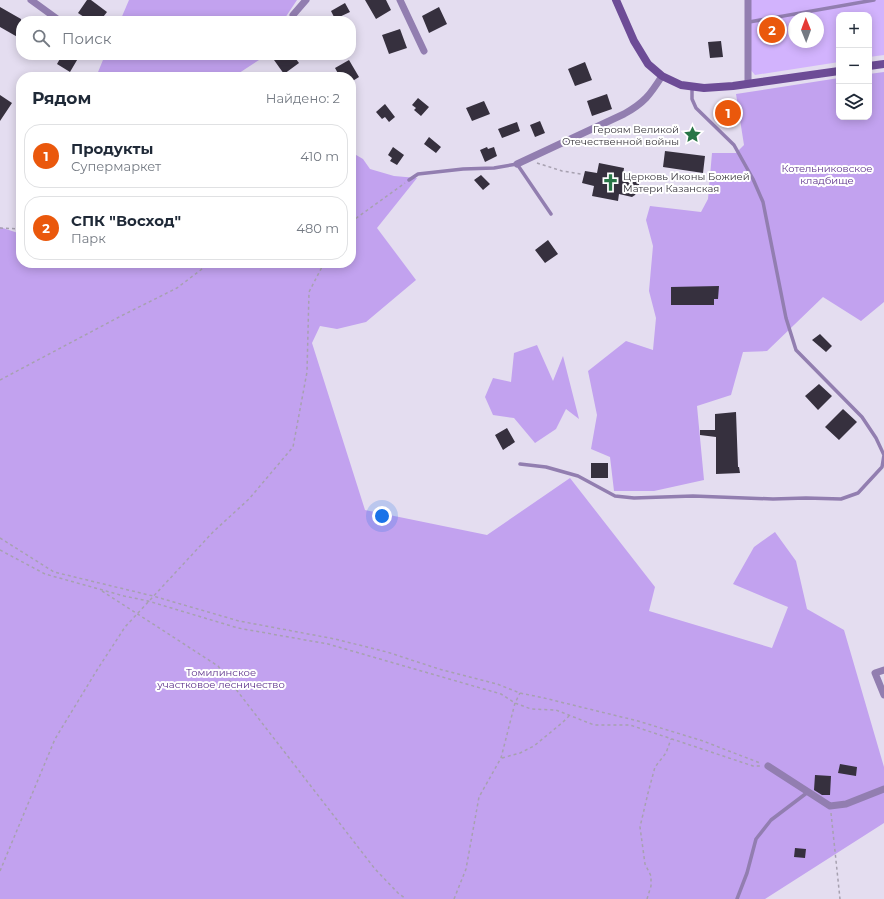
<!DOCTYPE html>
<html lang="ru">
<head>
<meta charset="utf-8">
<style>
	:root { --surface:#fff; --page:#f6f6f7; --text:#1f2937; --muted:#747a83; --line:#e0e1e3; --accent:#ea580c }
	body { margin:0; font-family:Montserrat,sans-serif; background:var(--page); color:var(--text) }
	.controls { position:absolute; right:12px; top:12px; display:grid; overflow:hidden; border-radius:8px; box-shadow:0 2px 10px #0003 }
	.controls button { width:36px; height:36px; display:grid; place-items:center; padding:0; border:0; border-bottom:1px solid var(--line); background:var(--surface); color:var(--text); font:20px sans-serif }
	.compass { position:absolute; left:788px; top:12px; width:36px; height:36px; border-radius:50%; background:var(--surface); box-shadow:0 2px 10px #0003; rotate:359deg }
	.you { position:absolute; left:382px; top:516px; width:14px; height:14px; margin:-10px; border:3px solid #fff; border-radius:50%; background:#1a73e8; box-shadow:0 0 0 6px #1a73e833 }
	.badge { display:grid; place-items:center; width:26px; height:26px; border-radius:50%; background:var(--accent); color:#fff; font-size:13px; font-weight:700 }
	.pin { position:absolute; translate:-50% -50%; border:2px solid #fff; box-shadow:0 1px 4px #0006 }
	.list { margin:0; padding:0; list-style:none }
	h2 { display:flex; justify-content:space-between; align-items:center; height:52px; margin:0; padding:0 16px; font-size:17px }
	h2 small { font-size:13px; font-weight:400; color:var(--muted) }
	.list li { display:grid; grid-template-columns:26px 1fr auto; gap:12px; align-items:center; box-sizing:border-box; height:64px; margin:0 8px 8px; padding:0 8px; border:1px solid var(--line); border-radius:16px }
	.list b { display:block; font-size:15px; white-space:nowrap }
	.list p { margin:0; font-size:13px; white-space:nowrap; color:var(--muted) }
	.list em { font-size:13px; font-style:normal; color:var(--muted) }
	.icon { flex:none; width:22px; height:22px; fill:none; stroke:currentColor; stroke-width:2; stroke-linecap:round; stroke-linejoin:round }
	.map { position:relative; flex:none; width:884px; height:899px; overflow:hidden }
	.search { position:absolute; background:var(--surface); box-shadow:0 2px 10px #0003; left:16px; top:16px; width:340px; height:44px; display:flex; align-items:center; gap:10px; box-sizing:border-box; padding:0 14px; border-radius:16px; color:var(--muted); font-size:15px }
	.panel { position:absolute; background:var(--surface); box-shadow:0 2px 10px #0003; left:16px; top:72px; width:340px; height:196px; border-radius:16px }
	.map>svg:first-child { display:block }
	.green { fill:#d2b3fd; fill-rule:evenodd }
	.forest { fill:#c2a2ef }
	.building { fill:#36303e }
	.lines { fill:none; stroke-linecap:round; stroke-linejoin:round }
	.path { stroke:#a7a1b0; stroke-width:1.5; stroke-dasharray:3 3; stroke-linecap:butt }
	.lane { stroke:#927eb0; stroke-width:3.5 }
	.street { stroke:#927eb0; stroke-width:7 }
	.secondary { stroke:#6d4c96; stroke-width:8 }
	.labels { text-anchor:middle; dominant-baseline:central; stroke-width:4; stroke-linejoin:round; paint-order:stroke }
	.poi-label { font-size:10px; fill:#37343b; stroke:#fff; text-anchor:end }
	.park-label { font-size:10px; fill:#5c318a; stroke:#fff }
</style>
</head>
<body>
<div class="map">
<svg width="884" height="899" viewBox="0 0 884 899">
	<rect width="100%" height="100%" fill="#e4ddf0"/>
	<path class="green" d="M 751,0 L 884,0 L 884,55 L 869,57 L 869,15 L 839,15 L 839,62 L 755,75 L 750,69 ZM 794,18 L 818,18 L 818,42 L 794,42 Z"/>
	<path class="forest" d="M 129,0 L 297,0 L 283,21 L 120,21 Z
		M 105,55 L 259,55 L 259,60 L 233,77 L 96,77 Z
		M 884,72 L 884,302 L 861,321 L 823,297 L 767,351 L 743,352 L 731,395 L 697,406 L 704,480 L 654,491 L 614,491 L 610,457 L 591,449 L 597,415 L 588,371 L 626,341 L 653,350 L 656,318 L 649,291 L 653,246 L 646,220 L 650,206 L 701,212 L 708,199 L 712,153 L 736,153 L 744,145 L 736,94 L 839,78 L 839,117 L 869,117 L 869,74 Z
		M 351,152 L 363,159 L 370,169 L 394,176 L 417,178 L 377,228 L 416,280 L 366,322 L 337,329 L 320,326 L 312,343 L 365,510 L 487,535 L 570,478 L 655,587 L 649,611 L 772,648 L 788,607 L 733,584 L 754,547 L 775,532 L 796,561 L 807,609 L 844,630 L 884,767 L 884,823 L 765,899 L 0,899 L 0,227 L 21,234 L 21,263 L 351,263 Z
		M 537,345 L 553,381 L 563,356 L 579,419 L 566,409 L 556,429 L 535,443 L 514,418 L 493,415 L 485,397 L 493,378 L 511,382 L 514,353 Z"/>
	<path class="building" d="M 87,0 L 91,0 L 107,12 L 100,21 L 90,21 L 78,13 Z
		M 365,0 L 386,0 L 391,10 L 376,19 Z
		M 345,3 L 350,12 L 335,19 L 331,11 Z
		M 0,7 L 21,19 L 21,39 L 0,27 Z
		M 439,7 L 447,24 L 429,33 L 422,16 Z
		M 400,29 L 407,48 L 389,54 L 382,35 Z
		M 721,41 L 723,57 L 710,58 L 708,42 Z
		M 62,55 L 80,55 L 70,72 L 57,64 Z
		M 280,55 L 293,55 L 299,63 L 284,74 L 274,60 Z
		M 349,60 L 359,77 L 351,82 L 351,77 L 340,77 L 335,68 Z
		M 585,62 L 592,80 L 575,86 L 568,69 Z
		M 607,94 L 612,109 L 592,116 L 587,101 Z
		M 0,95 L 12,103 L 0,121 Z
		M 418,98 L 429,107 L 421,116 L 414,110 L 416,108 L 412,105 Z
		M 484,101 L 490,114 L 472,121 L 466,108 Z
		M 385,104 L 395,117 L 389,122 L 385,117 L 382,119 L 376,112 Z
		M 735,105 L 737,118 L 721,121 L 719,108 Z
		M 540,121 L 545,133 L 535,137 L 530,125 Z
		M 517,122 L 520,131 L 502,138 L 498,129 Z
		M 429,137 L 441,147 L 436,153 L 424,144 Z
		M 393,147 L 404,155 L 397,165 L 390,161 L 392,158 L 388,155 Z
		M 487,147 L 488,149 L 494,147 L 497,156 L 485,162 L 480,150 Z
		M 665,151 L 705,156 L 703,173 L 663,167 Z
		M 599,163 L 624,168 L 623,175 L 636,177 L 639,184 L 639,188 L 635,195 L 632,197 L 619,194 L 618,201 L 592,196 L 594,186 L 582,183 L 585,171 L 597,173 Z
		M 481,175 L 490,184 L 483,190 L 474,180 Z
		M 548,240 L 558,254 L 545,263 L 535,250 Z
		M 719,286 L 718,299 L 714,299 L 714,305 L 671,305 L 671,287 Z
		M 820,334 L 832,346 L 826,352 L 812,340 Z
		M 819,384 L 832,396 L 818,410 L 805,396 Z
		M 843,409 L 857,422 L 839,440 L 825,427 Z
		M 736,412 L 738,467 L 739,467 L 740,473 L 716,474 L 716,437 L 700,435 L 700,430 L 715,430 L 715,414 Z
		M 507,428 L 515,442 L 503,450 L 495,435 Z
		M 591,463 L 608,463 L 608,478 L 591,478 Z
		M 840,764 L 857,767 L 856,776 L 838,773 Z
		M 815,775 L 831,776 L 830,795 L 822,795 L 814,790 Z
		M 795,848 L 806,849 L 805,858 L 794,857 Z"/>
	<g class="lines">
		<path class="path" d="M 537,163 L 562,171 L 581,174
			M 351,222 L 405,183
			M 0,228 L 21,229
			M 197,263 L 206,266 L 250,263
			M 0,380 L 121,316 L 177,288 L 206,266
			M 0,538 L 54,572 L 153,596 L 239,621 L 335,639 L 387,652 L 439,669 L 497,684 L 520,693 L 544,698 L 638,721 L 703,741 L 760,763
			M 0,550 L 45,574 L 124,596 L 148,601 L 238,628 L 328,644 L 501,694 L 515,703 L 531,709 L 556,710 L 594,725 L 630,725 L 753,766 L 761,766
			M 102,591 L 218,666 L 375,869 L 398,893 L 406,899
			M 502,758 L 520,753 L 534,746 L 563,722 L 569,716
			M 831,813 L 840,899
			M 0,871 L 55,739 L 97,670 L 125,627 L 213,532 L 249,499 L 293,447 L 307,372 L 309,292 L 324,263
			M 454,899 L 466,869 L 479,797 L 501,758 L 515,703 L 520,693
			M 647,899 L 651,886 L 651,876 L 645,864 L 640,827 L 648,793 L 655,767 L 666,753 L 671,739"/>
		<path class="lane" d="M 749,22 L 874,0
			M 409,180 L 418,174 L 463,169 L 494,168 L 517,164 L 551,214
			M 520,464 L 546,467 L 578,476 L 615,496 L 634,498 L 693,496 L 773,499 L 806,498 L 841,499 L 858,493 L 882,467 L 884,455 L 876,438 L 862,417 L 796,350 L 786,318 L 763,202 L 753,179 L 734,145 L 696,108 L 692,99 L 692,87
			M 737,899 L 747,873 L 756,839 L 771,820 L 808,792"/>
		<path class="street" d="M 31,0 L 60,21
			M 400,0 L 424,51
			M 293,15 L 306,0
			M 748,84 L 748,0
			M 517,164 L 624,114 C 644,103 650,95 662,76
			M 884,670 L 875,673 L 884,695
			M 768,766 L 830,806 L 846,804 L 884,789"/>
		<path class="secondary" d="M 616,0 L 634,41 L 648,64 L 662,76 L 681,85 L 704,88 L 733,86 L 839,71
			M 869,66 L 884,64"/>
	</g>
	<defs>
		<symbol id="sight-bare" viewBox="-9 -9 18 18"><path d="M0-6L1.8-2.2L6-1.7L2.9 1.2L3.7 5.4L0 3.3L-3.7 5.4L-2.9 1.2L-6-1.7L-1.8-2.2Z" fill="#287646" stroke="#fff" stroke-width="2.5" paint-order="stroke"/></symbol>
		<symbol id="church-bare" viewBox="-9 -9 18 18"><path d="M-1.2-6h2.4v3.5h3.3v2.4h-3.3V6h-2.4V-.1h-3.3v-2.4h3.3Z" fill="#287646" stroke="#fff" stroke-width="2.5" paint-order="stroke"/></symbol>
	</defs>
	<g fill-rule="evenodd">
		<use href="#sight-bare" x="680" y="122" width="25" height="25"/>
		<use href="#church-bare" x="598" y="170" width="25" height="25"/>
	</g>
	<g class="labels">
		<g class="poi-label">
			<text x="679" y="129">Героям Великой<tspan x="679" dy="12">Отечественной войны</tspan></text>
			<text x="623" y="176" text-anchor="start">Церковь Иконы Божией<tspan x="623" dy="12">Матери Казанская</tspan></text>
		</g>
		<g class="park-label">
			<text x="827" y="168">Котельниковское<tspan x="827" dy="12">кладбище</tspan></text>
			<text x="221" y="672">Томилинское<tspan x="221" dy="12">участковое лесничество</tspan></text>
		</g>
	</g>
</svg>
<div class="controls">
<button>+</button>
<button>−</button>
<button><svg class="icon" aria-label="layers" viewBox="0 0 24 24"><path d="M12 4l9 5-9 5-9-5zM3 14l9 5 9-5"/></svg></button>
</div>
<svg class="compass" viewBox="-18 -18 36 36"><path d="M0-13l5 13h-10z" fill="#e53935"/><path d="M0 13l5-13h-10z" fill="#747a83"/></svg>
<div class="you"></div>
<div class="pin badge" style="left:728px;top:113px">1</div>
<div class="pin badge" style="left:772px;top:30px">2</div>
<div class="search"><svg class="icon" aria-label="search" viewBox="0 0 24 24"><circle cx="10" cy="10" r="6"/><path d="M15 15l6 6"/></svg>Поиск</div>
<section class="panel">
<h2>Рядом<small>Найдено: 2</small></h2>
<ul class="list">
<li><span class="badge">1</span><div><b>Продукты</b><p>Супермаркет</p></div><em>410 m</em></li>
<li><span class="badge">2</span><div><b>СПК &quot;Восход&quot;</b><p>Парк</p></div><em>480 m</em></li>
</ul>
</section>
</div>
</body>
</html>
